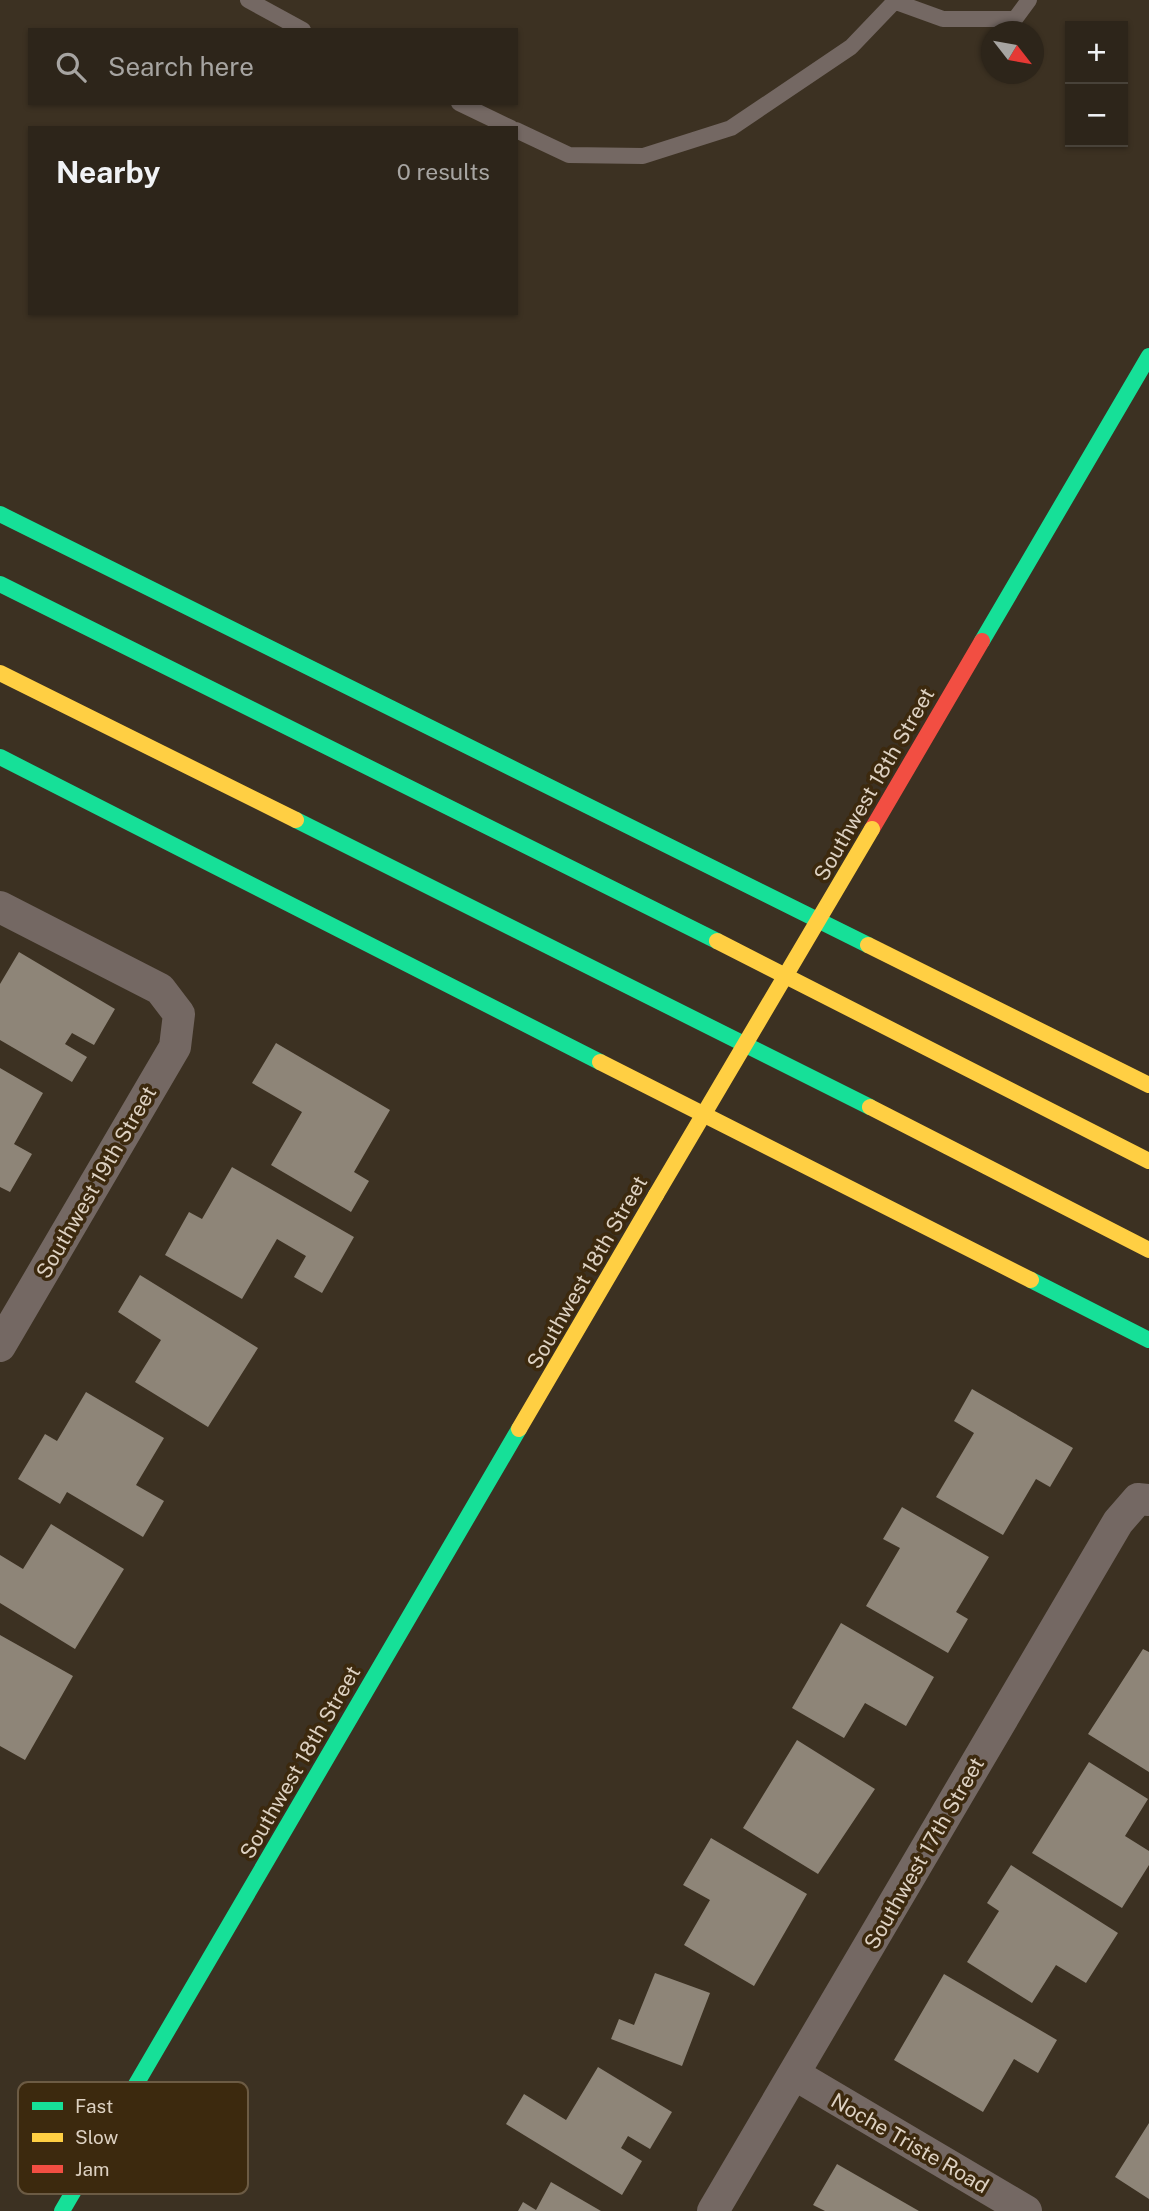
<!DOCTYPE html>
<html lang="en">
<head>
<meta charset="utf-8">
<style>
	:root { --surface:#2d251a; --page:#352d23; --text:#f1f3f6; --muted:#a7a5a2; --line:#484239 }
	body { margin:0; font-family:"Public Sans",sans-serif; background:var(--page); color:var(--text) }
	.controls { position:absolute; right:21px; top:21px; display:grid; overflow:hidden; border-radius:0px; box-shadow:0 2px 5px #0004 }
	.controls button { width:63px; height:63px; display:grid; place-items:center; padding:0; border:0; border-bottom:2px solid var(--line); background:var(--surface); color:var(--text); font:35px sans-serif }
	.compass { position:absolute; left:981px; top:21px; width:63px; height:63px; border-radius:50%; background:var(--surface); box-shadow:0 2px 5px #0004; rotate:121deg }
	.list { margin:0; padding:0; list-style:none }
	h2 { display:flex; justify-content:space-between; align-items:center; height:91px; margin:0; padding:0 28px; font-size:30px }
	h2 small { font-size:23px; font-weight:400; color:var(--muted) }
	.icon { flex:none; width:38px; height:38px; fill:none; stroke:currentColor; stroke-width:2; stroke-linecap:round; stroke-linejoin:round }
	.map { position:relative; flex:none; width:1149px; height:2211px; overflow:hidden }
	.search { position:absolute; background:var(--surface); box-shadow:0 2px 5px #0004; left:28px; top:28px; width:490px; height:77px; display:flex; align-items:center; gap:18px; box-sizing:border-box; padding:0 24px; border-radius:0px; color:var(--muted); font-size:26px }
	.panel { position:absolute; background:var(--surface); box-shadow:0 2px 5px #0004; left:28px; top:126px; width:490px; height:189px; border-radius:0px }
	.map>svg:first-child { display:block }
	.building { fill:#8e8578 }
	.lines { fill:none; stroke-linecap:round; stroke-linejoin:round }
	.lane { stroke:#746863; stroke-width:16 }
	.street { stroke:#746863; stroke-width:32 }
	.fast { stroke:#16e098; stroke-width:16 }
	.slow { stroke:#ffcf43; stroke-width:16 }
	.jam { stroke:#f24e42; stroke-width:16 }
	.slow-bridge { stroke:#ffcf43; stroke-width:16 }
	.labels { text-anchor:middle; dominant-baseline:central; stroke-width:7; stroke-linejoin:round; paint-order:stroke }
	.street-label { font-size:21px; fill:#ddd1c2; stroke:#3c290e }
	.key { fill:#3c290e; stroke:#6c5b44; stroke-width:2 }
	.key-label { font-size:19px; fill:#ddd1c2 }
</style>
</head>
<body>
<div class="map">
<svg width="1149" height="2211" viewBox="0 0 1149 2211">
	<rect width="100%" height="100%" fill="#3c3122"/>
	<path class="building" d="M 19,952 L 115,1009 L 94,1045 L 72,1033 L 65,1044 L 87,1057 L 72,1082 L 0,1040 L 0,984 Z
		M 276,1043 L 390,1110 L 354,1172 L 369,1181 L 351,1212 L 271,1165 L 302,1112 L 252,1083 Z
		M 0,1068 L 43,1093 L 14,1144 L 32,1154 L 10,1192 L 0,1187 Z
		M 232,1167 L 354,1237 L 322,1293 L 294,1277 L 306,1256 L 277,1239 L 242,1299 L 165,1255 L 189,1212 L 202,1219 Z
		M 140,1275 L 258,1348 L 208,1427 L 135,1382 L 161,1340 L 118,1312 Z
		M 972,1389 L 1073,1448 L 1050,1487 L 1036,1479 L 1003,1535 L 936,1497 L 974,1433 L 954,1421 Z
		M 86,1392 L 164,1438 L 136,1485 L 164,1501 L 143,1537 L 67,1492 L 60,1504 L 18,1479 L 45,1434 L 57,1441 Z
		M 902,1507 L 989,1557 L 956,1612 L 968,1619 L 948,1653 L 866,1606 L 900,1548 L 883,1539 Z
		M 51,1524 L 124,1569 L 75,1649 L 0,1603 L 0,1555 L 23,1569 Z
		M 841,1623 L 934,1677 L 906,1726 L 865,1703 L 844,1738 L 792,1708 Z
		M 0,1635 L 73,1676 L 25,1760 L 0,1746 Z
		M 1143,1649 L 1149,1652 L 1149,1772 L 1088,1734 Z
		M 797,1740 L 875,1789 L 818,1874 L 743,1828 Z
		M 1089,1762 L 1148,1799 L 1125,1836 L 1149,1851 L 1149,1865 L 1122,1908 L 1032,1853 Z
		M 711,1838 L 807,1894 L 754,1986 L 684,1945 L 710,1900 L 683,1885 Z
		M 1011,1865 L 1118,1933 L 1086,1983 L 1056,1965 L 1032,2003 L 967,1962 L 999,1911 L 987,1903 Z
		M 655,1973 L 710,1993 L 682,2066 L 611,2039 L 619,2019 L 634,2025 Z
		M 944,1974 L 1057,2040 L 1038,2073 L 1014,2059 L 983,2112 L 894,2060 Z
		M 598,2067 L 672,2112 L 650,2149 L 628,2136 L 621,2148 L 642,2161 L 622,2195 L 506,2124 L 524,2094 L 566,2120 Z
		M 1149,2123 L 1149,2199 L 1115,2177 Z
		M 837,2164 L 919,2211 L 825,2211 L 813,2205 Z
		M 551,2182 L 601,2211 L 518,2211 L 523,2202 L 536,2210 Z"/>
	<g class="lines">
		<path class="lane" d="M 248,0 L 303,30
			M 896,2 L 943,19 L 1015,19 L 1029,0
			M 459,103 L 511,128
			M 516,130 L 569,155 L 643,156 L 731,128 L 851,47 L 896,0"/>
		<path class="street" d="M 0,907 L 160,989 L 179,1014 L 175,1047 L 0,1346
			M 794,2074 L 1026,2211
			M 713,2211 L 1118,1522 L 1138,1499 L 1149,1500"/>
		<path class="fast" d="M 0,514 L 868,945
			M 0,584 L 717,941
			M 982,641 L 1149,356
			M 0,757 L 600,1062
			M 296,820 L 870,1107
			M 1031,1280 L 1149,1340
			M 62,2211 L 519,1429"/>
		<path class="slow" d="M 0,673 L 296,820
			M 717,941 L 1149,1161
			M 868,945 L 1149,1085
			M 600,1062 L 1031,1280
			M 870,1107 L 1149,1250
			M 519,1429 L 656,1195"/>
		<path class="jam" d="M 872,829 L 982,641"/>
		<path class="slow-bridge" d="M 656,1195 L 872,829"/>
	</g>
	<g class="labels">
		<g class="street-label">
			<text transform="translate(874 784) rotate(-60)">Southwest 18th Street</text>
			<text transform="translate(96 1182) rotate(-60)">Southwest 19th Street</text>
			<text transform="translate(587 1272) rotate(-60)">Southwest 18th Street</text>
			<text transform="translate(300 1762) rotate(-60)">Southwest 18th Street</text>
			<text transform="translate(924 1853) rotate(-60)">Southwest 17th Street</text>
			<text transform="translate(910 2143) rotate(30)">Noche Triste Road</text>
		</g>
	</g>
	<rect x="18" y="2082" width="230" height="112" rx="10" class="key"/>
	<rect x="32" y="2102" width="31" height="8" fill="#16e098"/>
	<rect x="32" y="2133" width="31" height="9" fill="#ffcf43"/>
	<rect x="32" y="2165" width="31" height="8" fill="#f24e42"/>
	<g class="key-label">
		<text x="75" y="2113">Fast</text>
		<text x="75" y="2144">Slow</text>
		<text x="75" y="2176">Jam</text>
	</g>
</svg>
<div class="controls">
<button>+</button>
<button>−</button>
</div>
<svg class="compass" viewBox="-18 -18 36 36"><path d="M0-13l5 13h-10z" fill="#e53935"/><path d="M0 13l5-13h-10z" fill="#a7a5a2"/></svg>
<div class="search"><svg class="icon" aria-label="search" viewBox="0 0 24 24"><circle cx="10" cy="10" r="6"/><path d="M15 15l6 6"/></svg>Search here</div>
<section class="panel">
<h2>Nearby<small>0 results</small></h2>
<ul class="list">
</ul>
</section>
</div>
</body>
</html>
